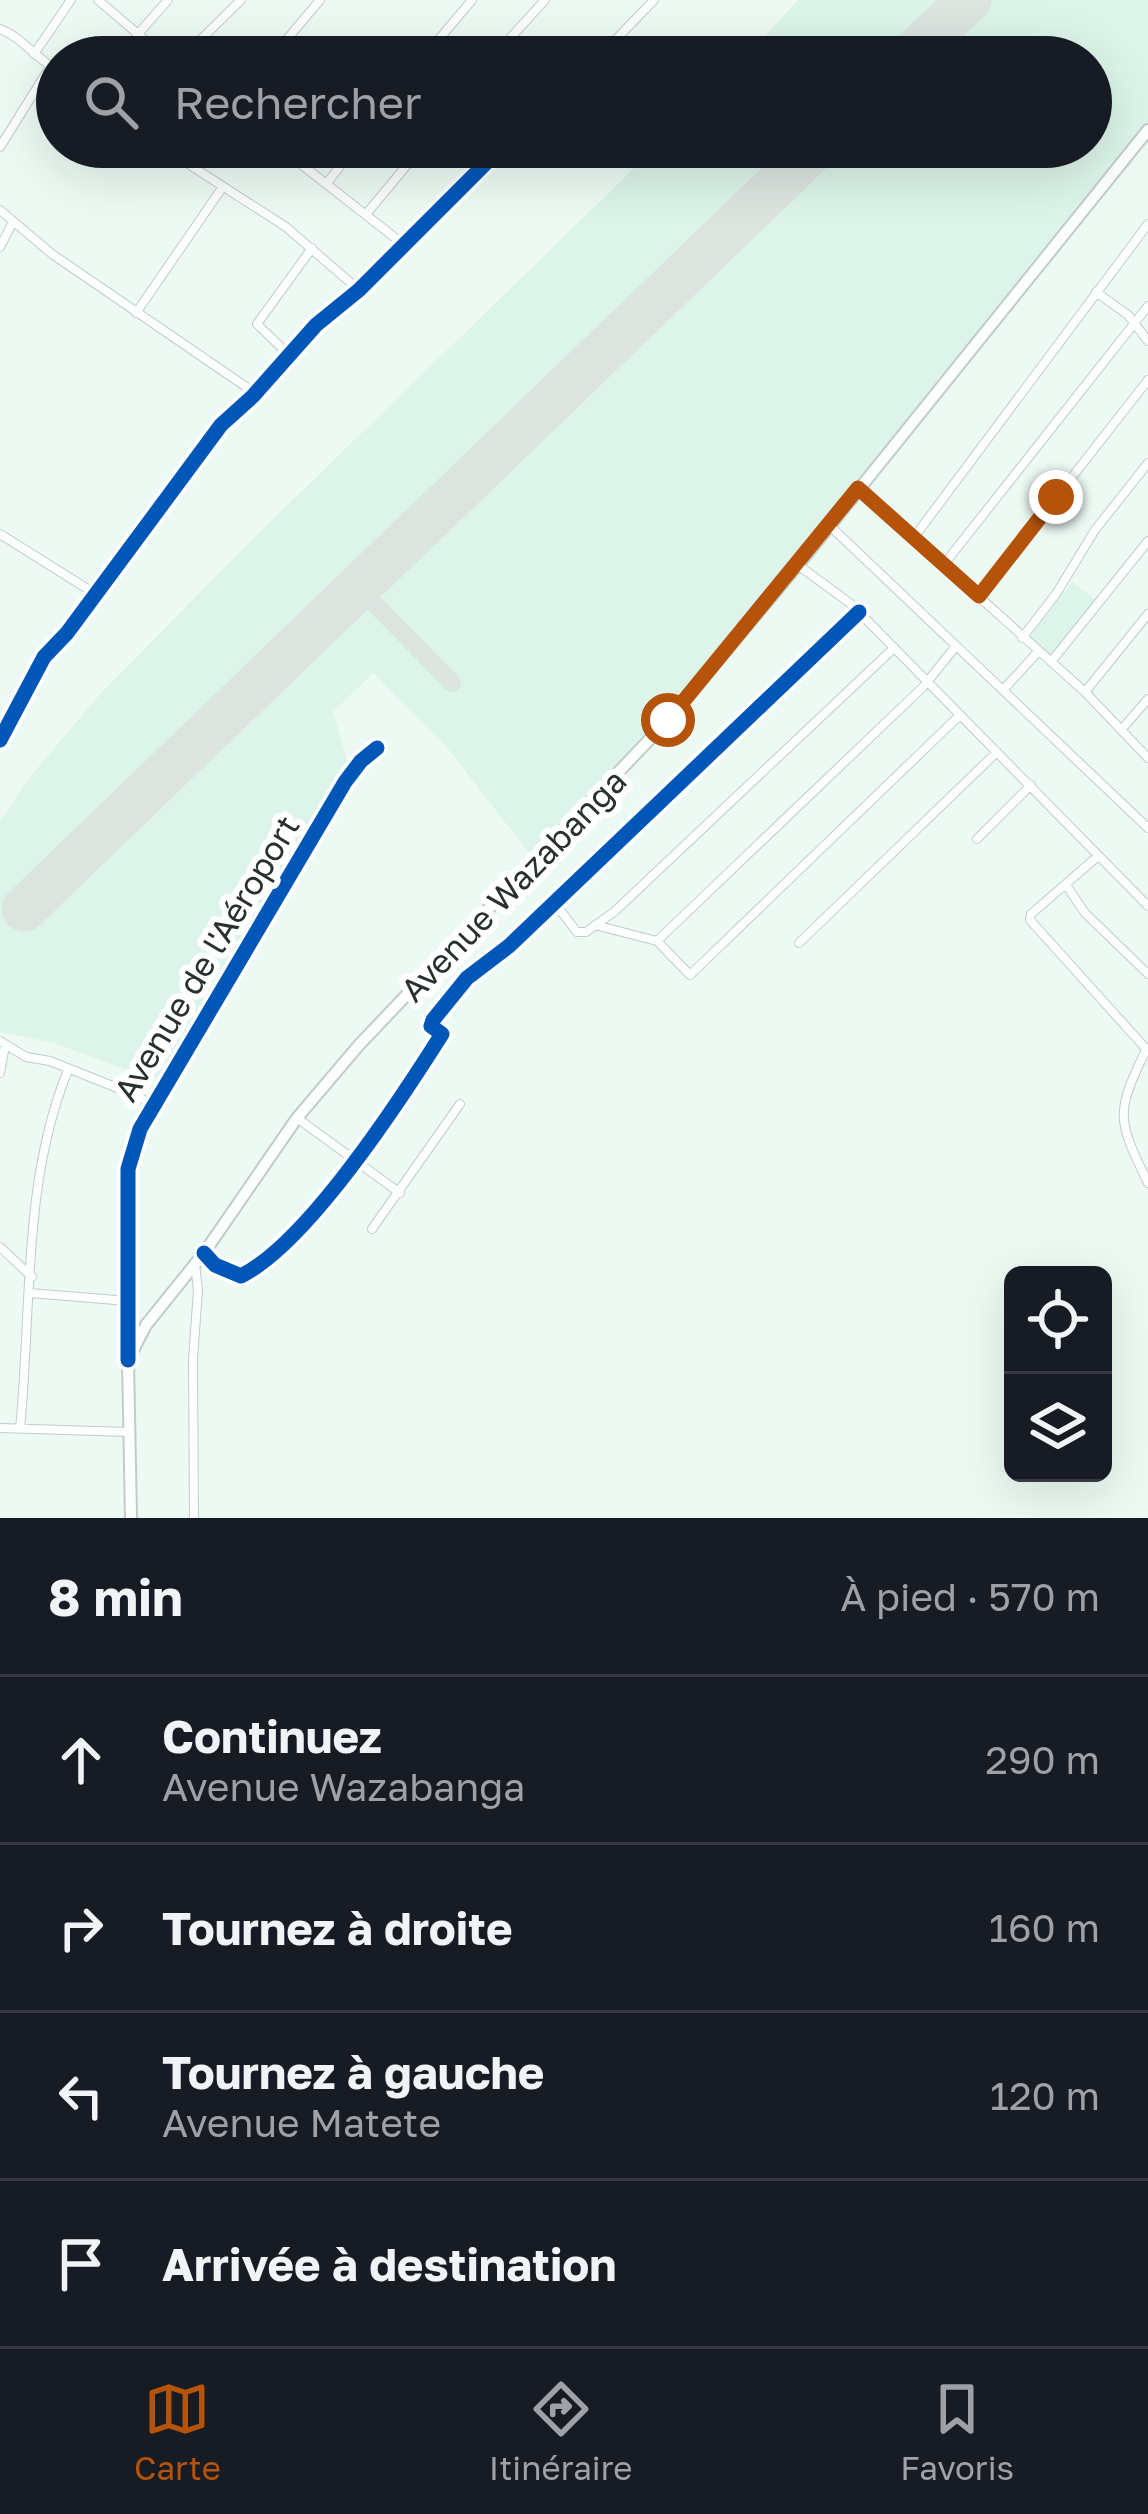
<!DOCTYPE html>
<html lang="fr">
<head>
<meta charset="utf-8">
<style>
	:root { --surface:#171b24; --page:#242831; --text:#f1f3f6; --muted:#9ea1a6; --line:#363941; --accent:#b45309 }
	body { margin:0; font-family:"Golos Text",sans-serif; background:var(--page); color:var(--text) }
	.controls { position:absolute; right:36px; bottom:36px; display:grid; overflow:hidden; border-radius:18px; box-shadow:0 12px 48px #0002 }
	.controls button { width:108px; height:108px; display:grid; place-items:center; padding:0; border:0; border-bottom:3px solid var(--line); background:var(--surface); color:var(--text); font:60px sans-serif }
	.stop { position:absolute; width:36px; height:36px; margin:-27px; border:9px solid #b45309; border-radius:50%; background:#fff }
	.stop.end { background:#b45309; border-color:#fff; box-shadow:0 3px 12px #0008 }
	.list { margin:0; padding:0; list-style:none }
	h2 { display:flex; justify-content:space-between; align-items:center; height:156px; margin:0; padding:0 48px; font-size:51px }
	h2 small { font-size:39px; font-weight:400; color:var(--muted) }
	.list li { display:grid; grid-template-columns:78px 1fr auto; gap:36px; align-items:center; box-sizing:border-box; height:168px; padding:0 48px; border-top:3px solid var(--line) }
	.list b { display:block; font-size:45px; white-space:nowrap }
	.list p { margin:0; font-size:39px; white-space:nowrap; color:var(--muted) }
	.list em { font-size:39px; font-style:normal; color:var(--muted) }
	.icon { flex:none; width:66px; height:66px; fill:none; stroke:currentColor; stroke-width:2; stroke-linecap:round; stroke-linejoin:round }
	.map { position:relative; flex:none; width:1148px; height:1518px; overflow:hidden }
	.search { position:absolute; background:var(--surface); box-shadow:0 12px 48px #0002; left:36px; right:36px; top:36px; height:132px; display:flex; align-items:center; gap:30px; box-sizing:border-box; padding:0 42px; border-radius:66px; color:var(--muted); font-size:45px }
	.sheet { height:828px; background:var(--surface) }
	nav { display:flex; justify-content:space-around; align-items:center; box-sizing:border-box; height:168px; border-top:3px solid var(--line); background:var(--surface); font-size:33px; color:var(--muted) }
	nav a { display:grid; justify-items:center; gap:6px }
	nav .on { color:var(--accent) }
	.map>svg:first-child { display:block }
	.built { fill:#dcf4e9 }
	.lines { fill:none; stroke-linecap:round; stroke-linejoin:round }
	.taxiway { stroke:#dce4e0; stroke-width:18 }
	.runway { stroke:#dce4e0; stroke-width:45 }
	.minor-casing { stroke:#c2ccc7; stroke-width:10 }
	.secondary-casing { stroke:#c2ccc7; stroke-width:14 }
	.minor { stroke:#fcfefd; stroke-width:8 }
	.secondary { stroke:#fcfefd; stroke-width:10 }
	.cycleway-casing { stroke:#fff; stroke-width:22 }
	.cycleway { stroke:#0057b8; stroke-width:15 }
	.route { stroke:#b45309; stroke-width:15 }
	.labels { text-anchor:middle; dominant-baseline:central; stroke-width:12; stroke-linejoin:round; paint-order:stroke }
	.street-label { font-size:33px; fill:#28312d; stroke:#fff }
</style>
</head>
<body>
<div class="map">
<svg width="1148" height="1518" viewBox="0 0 1148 1518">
	<rect width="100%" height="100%" fill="#edfaf4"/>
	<path class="built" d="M 798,0 L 1148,0 L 1148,125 L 659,727 L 532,857 L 442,741 L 373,673 L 333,712 L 348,764 L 162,1083 L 54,1043 L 0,1032 L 0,822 L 29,778 L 102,692 L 265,527 L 656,147 L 1091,147 L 1091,57 L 745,57 Z
		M 1072,582 L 1097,601 L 1052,659 L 1027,640 Z"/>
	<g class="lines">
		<path class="taxiway" d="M 358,587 L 452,683"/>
		<path class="runway" d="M 909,57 L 969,0
			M 24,909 L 816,147"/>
		<defs>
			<path id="minor" d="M 98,0 L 165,57
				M 0,29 C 20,36 37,59 57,70
				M 137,35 L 168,0
				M 34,54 L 71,0
				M 183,57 L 241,0
				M 272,57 L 320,0
				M 424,57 L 472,0
				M 493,57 L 545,0
				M 599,57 L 654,0
				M 0,147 L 50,67
				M 162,147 L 286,227 L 359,290
				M 279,147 L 403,244
				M 327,183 L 355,147
				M 0,210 L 52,254 L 255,393
				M 367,213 L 422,147
				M 0,247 L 13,222
				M 1096,292 L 1128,315 L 1148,341
				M 136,313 L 222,188
				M 289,355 L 257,324 L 312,248
				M 859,489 L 1085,692 L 1148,758
				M 830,526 L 1148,828
				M 0,534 L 94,593
				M 915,536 L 1148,224
				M 945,563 L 1148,306
				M 798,565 L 851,604 L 1148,906
				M 979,596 L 1148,380
				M 1022,638 L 1056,594 L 1095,530 L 1148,463
				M 1051,662 L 1148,541
				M 1003,690 L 1037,653
				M 1085,692 L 1148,614
				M 1122,729 L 1148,699
				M 0,740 L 44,657 L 67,633 L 221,425 L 253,396 L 316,325 L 359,290 L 502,147
				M 977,839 L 1031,785
				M 1097,857 L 1031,914 L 1030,920 L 1148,1051
				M 1066,885 L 1085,913 L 1148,974
				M 553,901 L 577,932 L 586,932 L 614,912 L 894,648
				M 595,925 L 657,941 L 690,975 L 960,715
				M 657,941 L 923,687 L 956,646
				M 799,943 L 997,752
				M 0,1041 L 26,1057 L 50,1061 L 140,1097 L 152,1107
				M 1146,1050 C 1115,1114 1117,1119 1148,1183
				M 0,1073 L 5,1045
				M 297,1118 L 400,1193
				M 372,1229 L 460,1104
				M 0,1247 L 32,1277
				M 204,1253 L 215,1265 L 241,1276 C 307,1243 401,1099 442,1034 L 431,1026 L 433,1020 L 467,978 L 509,946 L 859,612
				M 30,1293 L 128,1301
				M 128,1353 L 128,1169 L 140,1129 L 345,782 L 361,761 L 377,748
				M 0,1428 L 128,1432
				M 20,1429 C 32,1309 22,1183 68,1070
				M 194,1518 L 193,1359 L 198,1290 L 195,1264"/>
			<path id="secondary" d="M 131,1518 L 128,1360 L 146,1325 L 204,1253 L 297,1118 L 359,1045 L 668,720 L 811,549 L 1148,130"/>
		</defs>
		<use href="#minor" class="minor-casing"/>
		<use href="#secondary" class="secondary-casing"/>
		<use href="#minor" class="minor"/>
		<use href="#secondary" class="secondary"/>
		<defs>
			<path id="cycleway" d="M 0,740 L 44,657 L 67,633 L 221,425 L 253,396 L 316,325 L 359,290 L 502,147
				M 204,1253 L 215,1265 L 241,1276 C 307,1243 401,1099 442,1034 L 431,1026 L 433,1020 L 467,978 L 509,946 L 859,612
				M 128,1360 L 128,1169 L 140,1129 L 345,782 L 361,761 L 377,748"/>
		</defs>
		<use href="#cycleway" class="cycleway-casing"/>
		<use href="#cycleway" class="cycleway"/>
	</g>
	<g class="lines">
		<path class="route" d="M 668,720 L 858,488 L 979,596 L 1056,497"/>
	</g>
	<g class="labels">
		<g class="street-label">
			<text transform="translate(513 885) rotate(-46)">Avenue Wazabanga</text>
			<text transform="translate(206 958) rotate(-59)">Avenue de l'Aéroport</text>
		</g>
	</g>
</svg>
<div class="controls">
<button><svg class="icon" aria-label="locate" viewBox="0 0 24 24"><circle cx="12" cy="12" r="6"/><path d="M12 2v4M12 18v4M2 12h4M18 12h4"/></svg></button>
<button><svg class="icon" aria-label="layers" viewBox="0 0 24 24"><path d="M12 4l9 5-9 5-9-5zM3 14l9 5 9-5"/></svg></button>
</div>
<div class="stop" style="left:668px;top:720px"></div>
<div class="stop end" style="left:1056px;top:497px"></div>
<div class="search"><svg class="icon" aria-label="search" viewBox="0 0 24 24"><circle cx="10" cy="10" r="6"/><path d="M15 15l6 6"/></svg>Rechercher</div>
</div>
<section class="sheet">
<h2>8 min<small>À pied · 570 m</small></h2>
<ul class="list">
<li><svg class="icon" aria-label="ahead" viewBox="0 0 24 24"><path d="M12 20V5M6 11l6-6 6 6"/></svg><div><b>Continuez</b><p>Avenue Wazabanga</p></div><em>290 m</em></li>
<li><svg class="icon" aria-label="right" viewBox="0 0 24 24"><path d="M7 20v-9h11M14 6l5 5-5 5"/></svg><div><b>Tournez à droite</b></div><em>160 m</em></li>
<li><svg class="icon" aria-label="left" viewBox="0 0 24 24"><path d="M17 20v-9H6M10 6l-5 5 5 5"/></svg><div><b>Tournez à gauche</b><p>Avenue Matete</p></div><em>120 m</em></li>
<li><svg class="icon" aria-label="arrive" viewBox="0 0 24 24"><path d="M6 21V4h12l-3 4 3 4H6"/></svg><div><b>Arrivée à destination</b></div></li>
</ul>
</section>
<nav>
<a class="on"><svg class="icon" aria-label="map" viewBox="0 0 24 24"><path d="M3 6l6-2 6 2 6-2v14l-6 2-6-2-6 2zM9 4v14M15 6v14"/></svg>Carte</a>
<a><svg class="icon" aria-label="directions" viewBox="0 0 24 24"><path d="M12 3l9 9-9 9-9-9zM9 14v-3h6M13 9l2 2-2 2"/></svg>Itinéraire</a>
<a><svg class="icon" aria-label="saved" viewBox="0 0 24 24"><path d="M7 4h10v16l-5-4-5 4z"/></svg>Favoris</a>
</nav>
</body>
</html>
